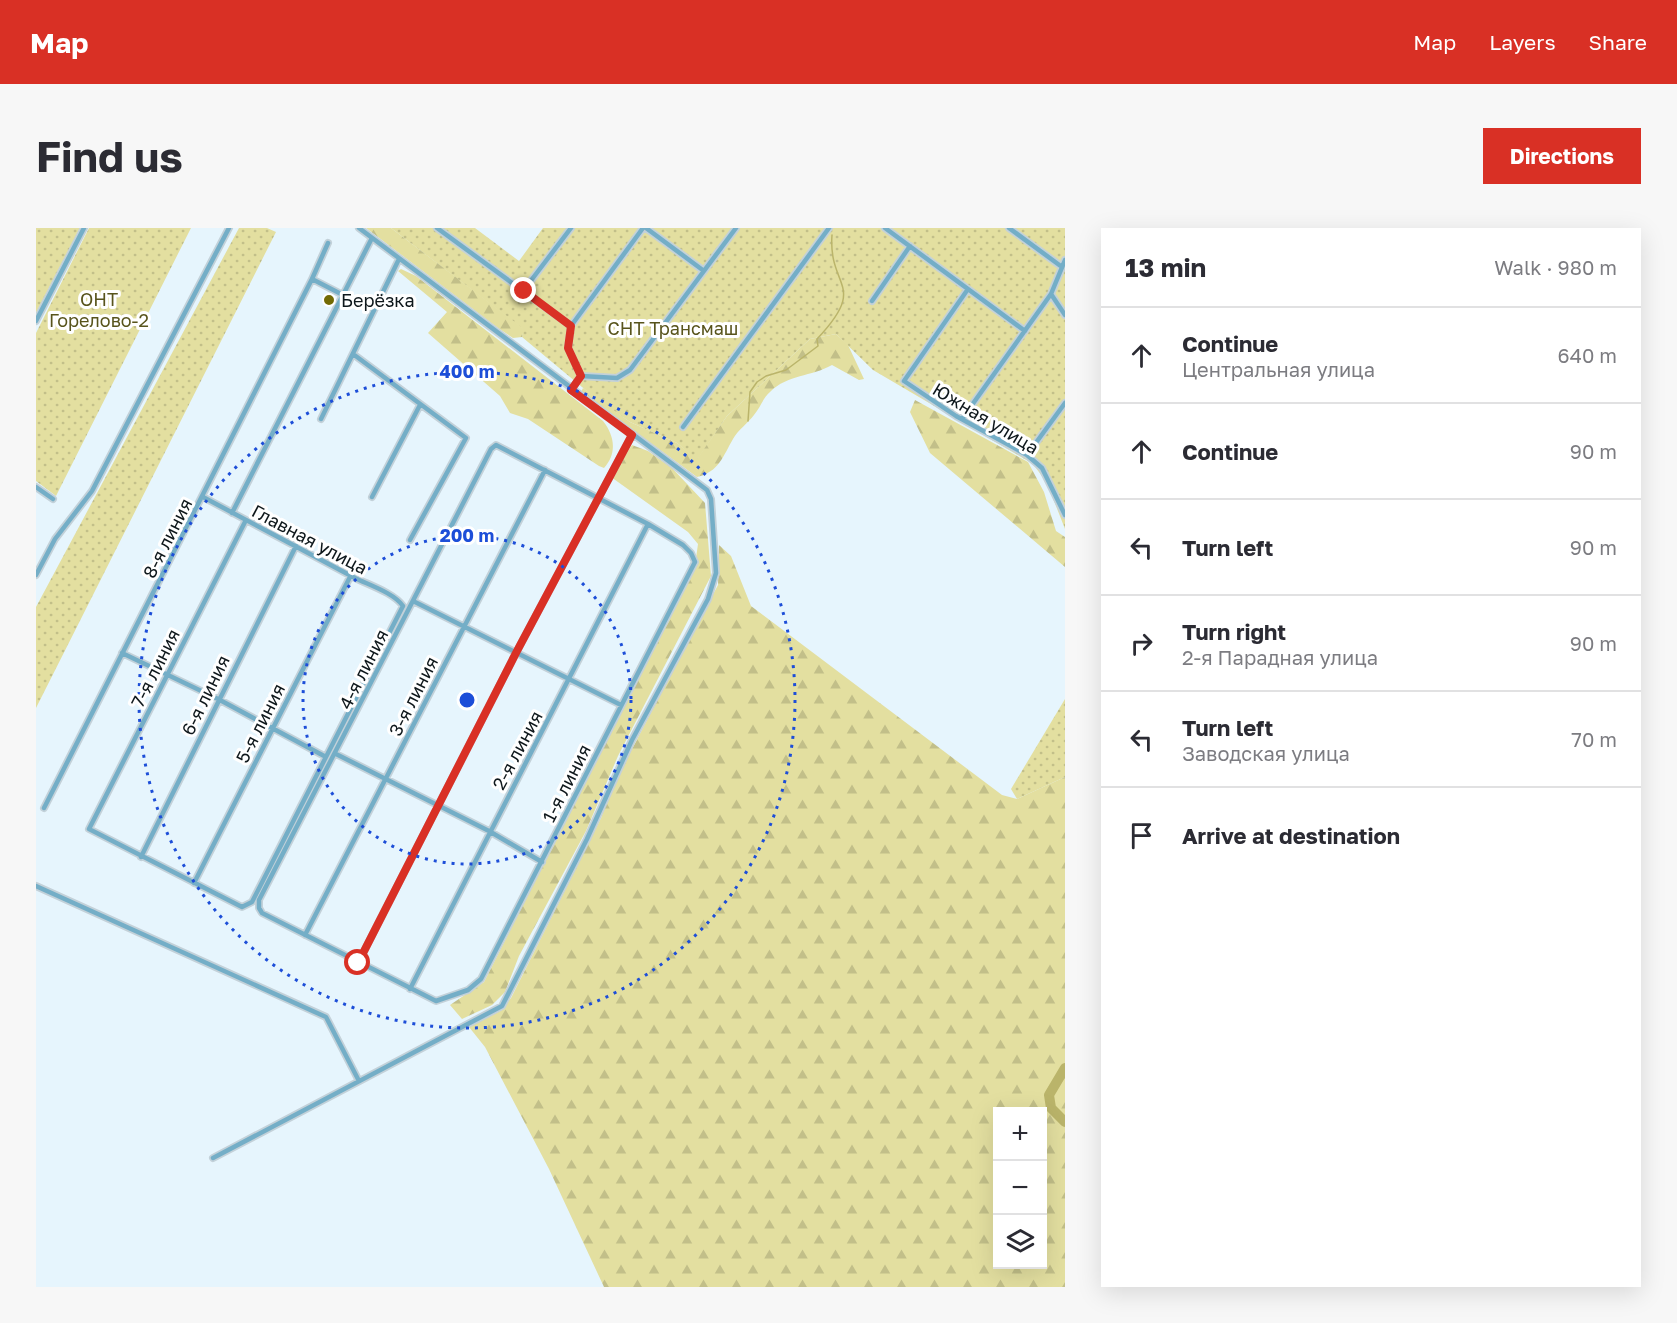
<!DOCTYPE html>
<html lang="en">
<head>
<meta charset="utf-8">
<style>
	:root { --surface:#fff; --page:#f7f7f7; --text:#2b2b33; --muted:#7c7c81; --line:#e1e1e2; --accent:#d93025 }
	body { margin:0; font-family:"Golos Text",sans-serif; background:var(--page); color:var(--text) }
	.controls { position:absolute; right:18px; bottom:18px; display:grid; overflow:hidden; border-radius:0px; box-shadow:0 6px 24px #0002 }
	.controls button { width:54px; height:54px; display:grid; place-items:center; padding:0; border:0; border-bottom:2px solid var(--line); background:var(--surface); color:var(--text); font:30px sans-serif }
	.stop { position:absolute; width:18px; height:18px; margin:-14px; border:4px solid #d93025; border-radius:50%; background:#fff }
	.stop.end { background:#d93025; border-color:#fff; box-shadow:0 2px 6px #0008 }
	.list { margin:0; padding:0; list-style:none }
	h2 { display:flex; justify-content:space-between; align-items:center; height:78px; margin:0; padding:0 24px; font-size:26px }
	h2 small { font-size:20px; font-weight:400; color:var(--muted) }
	.list li { display:grid; grid-template-columns:39px 1fr auto; gap:18px; align-items:center; box-sizing:border-box; height:96px; padding:0 24px; border-top:2px solid var(--line) }
	.list b { display:block; font-size:22px; white-space:nowrap }
	.list p { margin:0; font-size:20px; white-space:nowrap; color:var(--muted) }
	.list em { font-size:20px; font-style:normal; color:var(--muted) }
	.icon { flex:none; width:33px; height:33px; fill:none; stroke:currentColor; stroke-width:2; stroke-linecap:round; stroke-linejoin:round }
	.map { position:relative; flex:none; width:1029px; height:1059px; overflow:hidden; border-radius:0px }
	header { display:flex; align-items:center; gap:36px; box-sizing:border-box; height:84px; padding:0 30px; background:var(--accent); color:#fff }
	header strong { font-size:28px }
	nav { display:flex; gap:33px; margin-inline-start:auto; font-size:21px }
	.intro { display:flex; align-items:center; justify-content:space-between; box-sizing:border-box; height:144px; padding:0 36px }
	h1 { margin:0; font-size:42px }
	.button { padding:15px 27px; border-radius:0px; background:var(--accent); color:#fff; font-size:21px; font-weight:700 }
	main { display:flex; gap:36px; padding:0 36px }
	aside { flex:1; background:var(--surface); border-radius:0px; box-shadow:0 6px 24px #0002 }
	.map>svg:first-child { display:block }
	.grass { fill:url(#grass-dots) }
	.forest { fill:url(#forest-firs); fill-rule:evenodd }
	.lines { fill:none; stroke-linecap:round; stroke-linejoin:round }
	.stream { stroke:#bab46a; stroke-width:1.5 }
	.river { stroke:#bab46a; stroke-width:10 }
	.minor-casing { stroke:#c3d1d9; stroke-width:8 }
	.minor { stroke:#74aec7; stroke-width:4.5 }
	.route { stroke:#d93025; stroke-width:8 }
	.ring { fill:none; stroke:#1d4ed8; stroke-width:3; stroke-dasharray:3 6 }
	.poi-dot { fill:#726a04; stroke:#fff; stroke-width:2 }
	.labels { text-anchor:middle; dominant-baseline:central; stroke-width:6; stroke-linejoin:round; paint-order:stroke }
	.park-label { font-size:18px; fill:#58541c; stroke:#fff }
	.poi-label { font-size:18px; fill:#0e171b; stroke:#fff; text-anchor:start }
	.street-label { font-size:18px; fill:#0e171b; stroke:#fff }
	.centre { fill:#1d4ed8; stroke:#fff; stroke-width:3 }
	.ring-label { font-size:18px; text-anchor:middle; font-weight:bold; fill:#1d4ed8; stroke:#fff; stroke-width:6; stroke-linejoin:round; paint-order:stroke }
</style>
</head>
<body>
<header>
<strong>Map</strong>
<nav><a>Map</a><a>Layers</a><a>Share</a></nav>
</header>
<div class="intro"><h1>Find us</h1><a class="button">Directions</a></div>
<main>
<div class="map">
<svg width="1029" height="1059" viewBox="0 0 1029 1059">
	<defs>
		<pattern id="grass-dots" width="8" height="8" patternUnits="userSpaceOnUse" patternTransform="scale(1.5)"><rect width="8" height="8" fill="#e3dfa0"/><path d="M2 2h.1M6 6h.1" fill="none" stroke="#c2bf89" stroke-width="1.8" stroke-linecap="round"/></pattern>
		<pattern id="forest-firs" width="22" height="20" patternUnits="userSpaceOnUse" patternTransform="scale(1.5)"><rect width="22" height="20" fill="#e3dfa0"/><path d="M5 1l3.5 6h-7zM16 11l3.5 6h-7z" fill="#c2bf89"/></pattern>
	</defs>
	<rect width="100%" height="100%" fill="#e6f5fd"/>
	<path class="grass" d="M 0,0 L 44,0 L 0,85 Z
		M 53,0 L 155,0 L 20,268 L 0,253 L 0,105 Z
		M 203,0 L 231,0 L 240,4 L 0,480 L 0,379 Z
		M 355,0 L 439,0 L 483,33 L 507,0 L 1029,0 L 1029,301 L 1011,255 L 997,236 L 837,142 L 800,106 L 774,111 L 691,188 L 661,232 L 641,215 L 594,194 L 558,169 L 486,109 L 487,101 Z
		M 1029,471 L 1029,549 L 981,571 L 975,561 Z"/>
	<path class="forest" d="M 330,0 L 355,0 L 488,101 L 486,109 L 477,110 L 462,100 Z
		M 365,41 L 380,48 L 567,193 C 579,208 581,226 568,240 L 563,238 L 492,191 L 474,185 L 464,168 L 392,105 L 411,84 L 362,43 Z
		M 800,106 L 812,117 L 828,151 L 823,152 L 796,137 C 775,149 752,146 734,164 C 727,170 724,180 718,187 C 712,195 702,202 697,211 C 687,228 683,244 661,249 L 545,164 L 547,160 L 594,194 L 641,215 L 661,231 L 691,188 L 774,111 Z
		M 879,172 L 992,234 L 1008,264 L 1020,303 L 1029,309 L 1029,339 L 894,225 L 874,184 Z
		M 596,217 L 612,223 L 636,240 L 669,275 L 675,348 L 582,528 L 550,603 L 483,728 L 469,764 L 456,777 L 426,791 L 414,777 L 448,754 L 659,337 L 662,316 L 652,304 L 575,249 Z
		M 683,317 L 695,328 L 715,378 L 966,567 L 981,571 L 1029,549 L 1029,1059 L 568,1059 L 513,941 L 449,819 L 433,799 L 464,783 L 475,770 L 565,590 L 577,557 L 682,357 ZM 962,884 L 1006,884 L 1006,1036 L 962,1036 Z"/>
	<g class="lines">
		<path class="stream" d="M 712,193 L 714,164 L 721,154 L 730,148 L 750,142 L 782,118 L 781,111 C 833,56 792,61 796,7"/>
		<path class="river" d="M 1029,840 L 1013,867 L 1015,880 L 1029,894"/>
		<defs>
			<path id="minor" d="M 401,0 L 535,98
				M 610,0 L 668,43
				M 849,0 L 989,103
				M 973,0 L 1026,39
				M 276,51 L 292,15
				M 932,61 L 868,153 L 920,188 L 991,227 L 1006,240 L 1029,287
				M 487,63 L 535,0
				M 1015,66 L 1029,87
				M 836,73 L 874,18
				M 0,93 L 48,0
				M 317,126 L 430,210 L 374,312
				M 545,148 L 581,150 L 594,142 L 700,0
				M 535,162 L 545,148 L 532,120 L 535,98 L 607,0
				M 285,191 L 363,31
				M 926,191 L 1015,66 L 1029,32
				M 647,199 L 793,0
				M 460,217 L 612,296 L 647,317 L 655,325 L 659,334 L 445,751 L 432,762 L 400,773 L 226,685 L 223,680 L 223,672 L 455,221 Z
				M 991,227 L 1029,175
				M 0,259 L 17,271
				M 167,269 C 218,296 268,323 319,350 C 333,357 358,365 367,378 L 216,674 L 206,679 L 53,601 L 210,292
				M 336,269 L 384,177
				M 196,285 L 336,10
				M 0,347 L 19,311 L 56,263 L 193,0
				M 377,373 L 585,477
				M 86,425 L 182,471 L 290,529
				M 300,526 L 453,603 L 506,634
				M 8,580 L 276,51 L 307,67
				M 105,629 L 260,318
				M 158,655 L 315,347
				M 0,658 L 290,789 L 323,853
				M 269,707 L 509,242
				M 322,735 L 481,423 L 596,207
				M 374,761 L 612,296
				M 177,930 L 466,778 L 551,611 L 596,512 L 672,371 L 680,345 L 675,271 L 671,262 L 323,0"/>
		</defs>
		<use href="#minor" class="minor-casing"/>
		<use href="#minor" class="minor"/>
	</g>
	<g class="lines">
		<path class="route" d="M 322,735 L 481,423 L 596,207 L 535,162 L 545,148 L 532,120 L 535,98 L 488,63"/>
	</g>
	<g class="ring">
		<circle cx="431" cy="472" r="164"/>
		<circle cx="431" cy="472" r="328"/>
	</g>
	<circle class="poi-dot" cx="293" cy="72" r="6"/>
	<g class="labels">
		<g class="park-label">
			<text x="63" y="71">ОНТ<tspan x="63" dy="21">Горелово-2</tspan></text>
			<text x="637" y="100">СНТ Трансмаш</text>
		</g>
		<g class="poi-label">
			<text x="305" y="72">Берёзка</text>
		</g>
		<g class="street-label">
			<text transform="translate(950 190) rotate(31)">Южная улица</text>
			<text transform="translate(131 310) rotate(-63)">8-я линия</text>
			<text transform="translate(274 311) rotate(28)">Главная улица</text>
			<text transform="translate(119 440) rotate(-63)">7-я линия</text>
			<text transform="translate(327 441) rotate(-63)">4-я линия</text>
			<text transform="translate(169 467) rotate(-64)">6-я линия</text>
			<text transform="translate(377 468) rotate(-63)">3-я линия</text>
			<text transform="translate(224 495) rotate(-63)">5-я линия</text>
			<text transform="translate(481 522) rotate(-62)">2-я линия</text>
			<text transform="translate(530 555) rotate(-63)">1-я линия</text>
		</g>
	</g>
	<circle cx="431" cy="472" r="9" class="centre"/>
	<g class="ring-label">
		<text x="431" y="150">400 m</text>
		<text x="431" y="314">200 m</text>
	</g>
</svg>
<div class="controls">
<button>+</button>
<button>−</button>
<button><svg class="icon" aria-label="layers" viewBox="0 0 24 24"><path d="M12 4l9 5-9 5-9-5zM3 14l9 5 9-5"/></svg></button>
</div>
<div class="stop" style="left:322px;top:735px"></div>
<div class="stop end" style="left:488px;top:63px"></div>
</div>
<aside>
<h2>13 min<small>Walk · 980 m</small></h2>
<ul class="list">
<li><svg class="icon" aria-label="ahead" viewBox="0 0 24 24"><path d="M12 20V5M6 11l6-6 6 6"/></svg><div><b>Continue</b><p>Центральная улица</p></div><em>640 m</em></li>
<li><svg class="icon" aria-label="ahead" viewBox="0 0 24 24"><path d="M12 20V5M6 11l6-6 6 6"/></svg><div><b>Continue</b></div><em>90 m</em></li>
<li><svg class="icon" aria-label="left" viewBox="0 0 24 24"><path d="M17 20v-9H6M10 6l-5 5 5 5"/></svg><div><b>Turn left</b></div><em>90 m</em></li>
<li><svg class="icon" aria-label="right" viewBox="0 0 24 24"><path d="M7 20v-9h11M14 6l5 5-5 5"/></svg><div><b>Turn right</b><p>2-я Парадная улица</p></div><em>90 m</em></li>
<li><svg class="icon" aria-label="left" viewBox="0 0 24 24"><path d="M17 20v-9H6M10 6l-5 5 5 5"/></svg><div><b>Turn left</b><p>Заводская улица</p></div><em>70 m</em></li>
<li><svg class="icon" aria-label="arrive" viewBox="0 0 24 24"><path d="M6 21V4h12l-3 4 3 4H6"/></svg><div><b>Arrive at destination</b></div></li>
</ul>
</aside>
</main>
</body>
</html>
